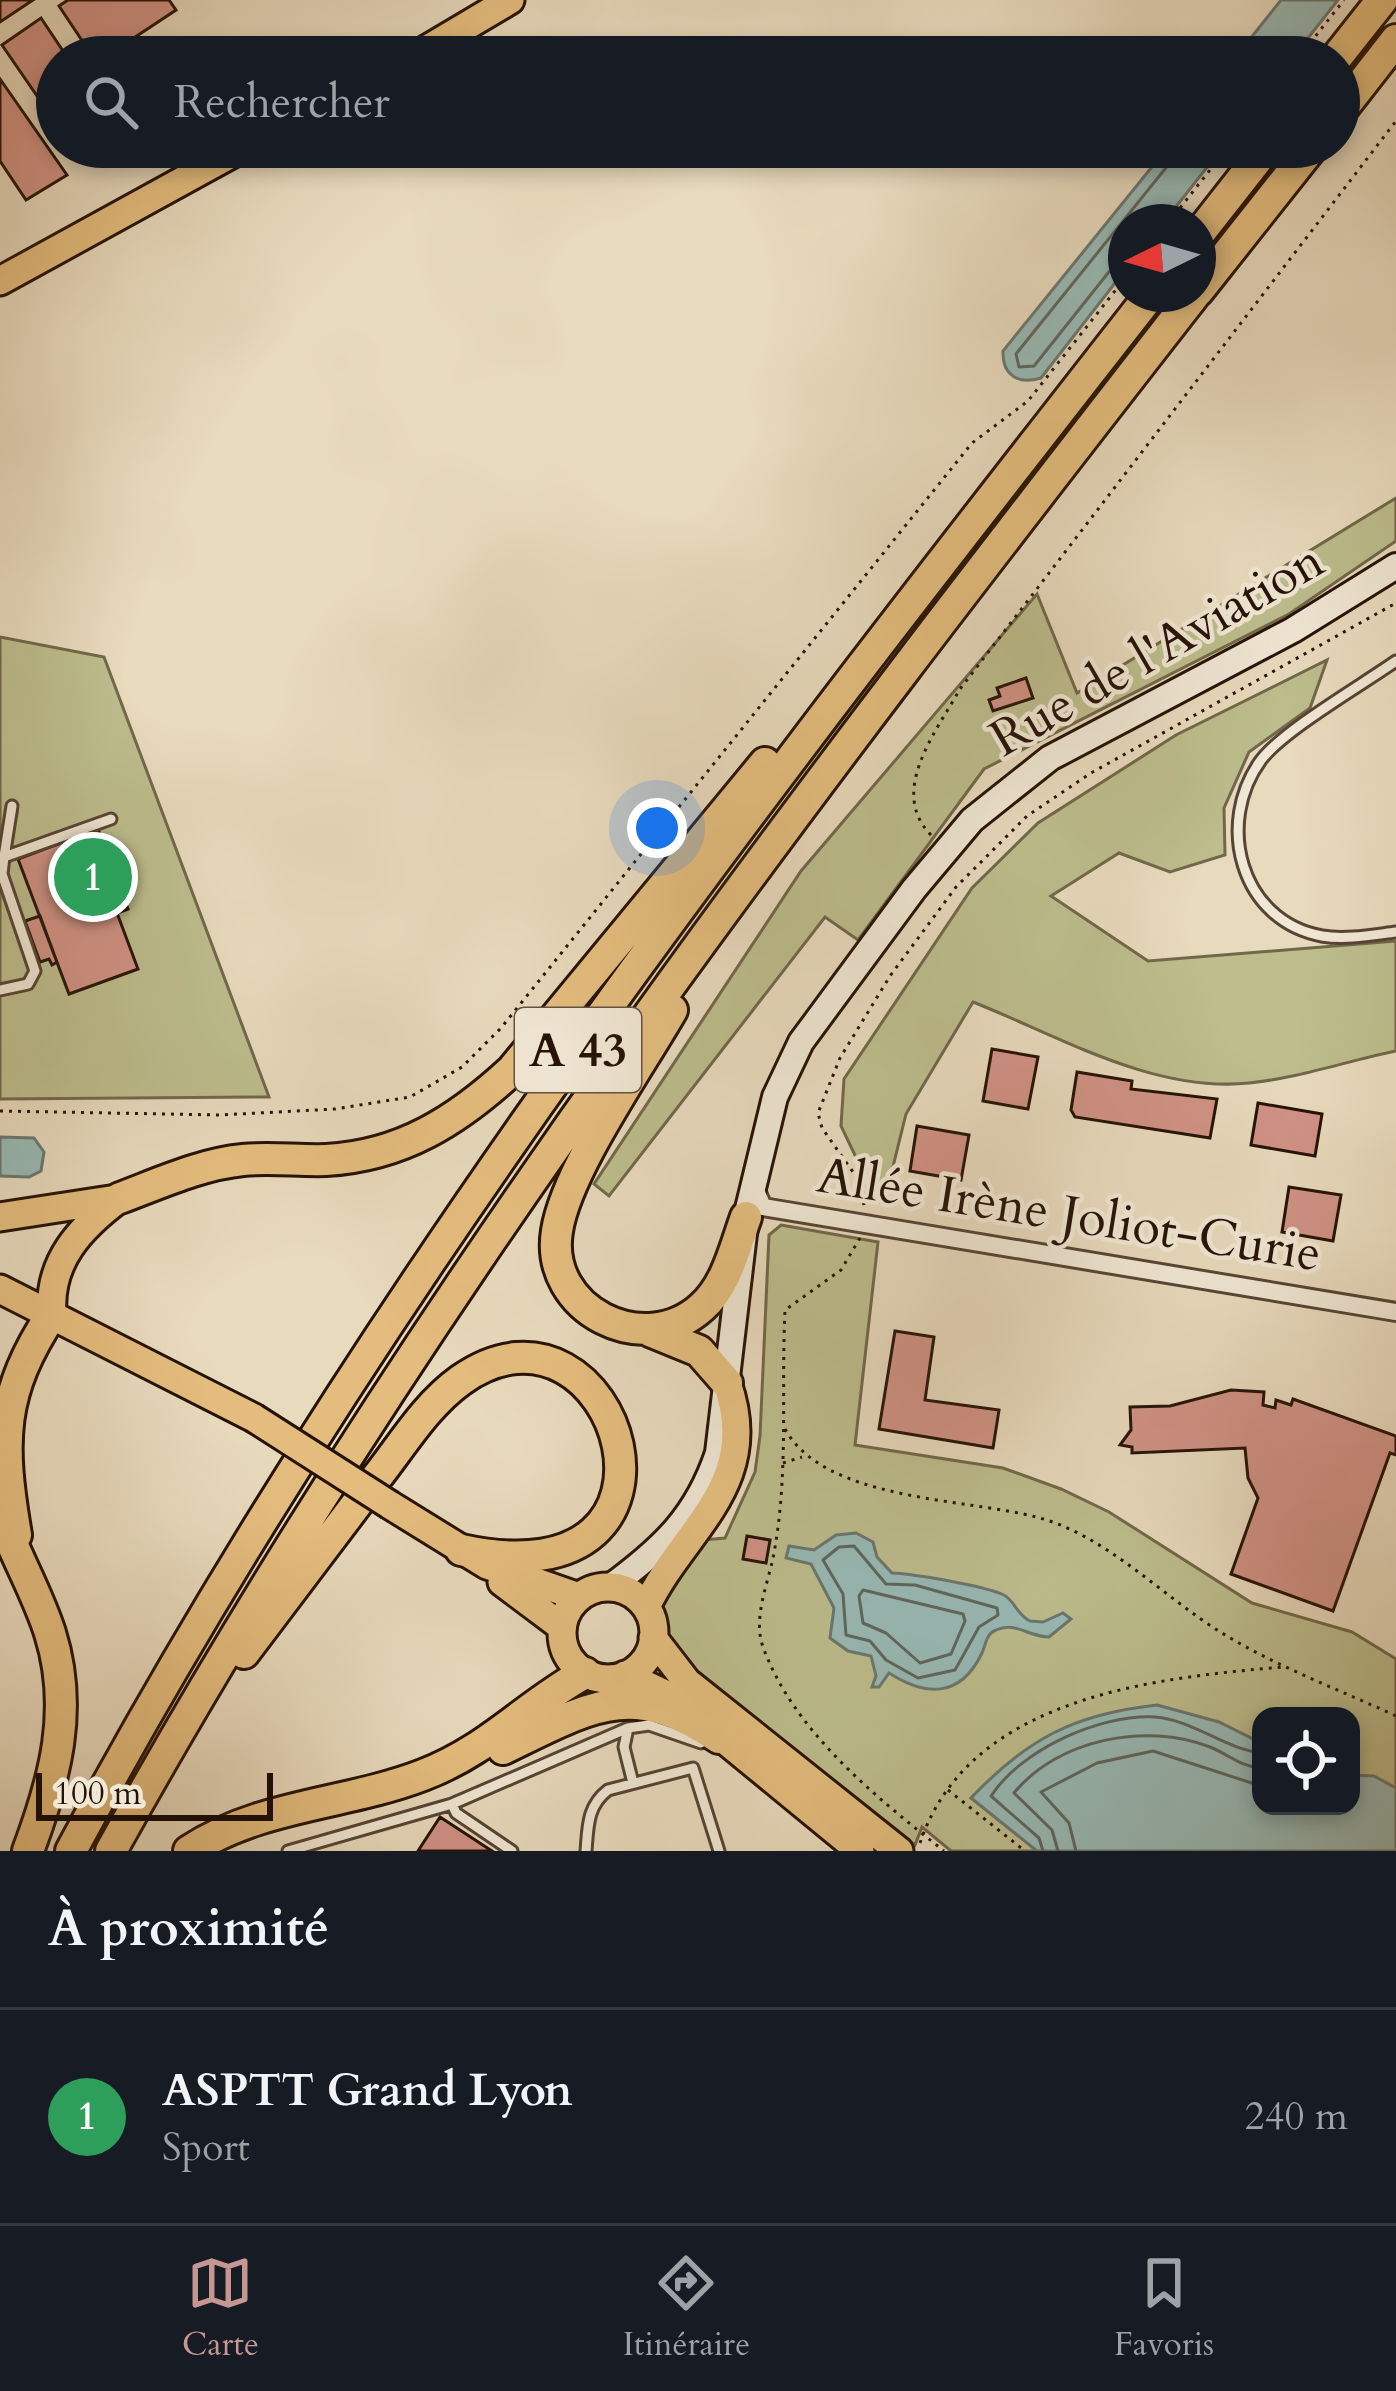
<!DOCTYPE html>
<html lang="fr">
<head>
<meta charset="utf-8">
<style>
	:root { --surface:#171b24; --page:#20242c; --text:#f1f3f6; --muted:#9ea1a6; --line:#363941; --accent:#c59692 }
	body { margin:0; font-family:Cardo,serif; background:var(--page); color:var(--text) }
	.controls { position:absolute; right:36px; bottom:36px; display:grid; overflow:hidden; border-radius:24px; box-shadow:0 6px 18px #0003 }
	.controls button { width:108px; height:108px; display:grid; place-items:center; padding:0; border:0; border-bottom:3px solid var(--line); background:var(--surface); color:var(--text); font:60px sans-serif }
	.compass { position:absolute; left:1108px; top:204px; width:108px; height:108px; border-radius:50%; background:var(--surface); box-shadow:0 6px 18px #0003; rotate:265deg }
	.scale { position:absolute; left:36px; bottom:30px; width:237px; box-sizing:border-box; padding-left:12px; border:6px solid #251207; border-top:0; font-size:33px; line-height:42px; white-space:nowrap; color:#251207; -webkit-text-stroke:9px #f0e7d4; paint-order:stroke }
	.you { position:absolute; left:657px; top:828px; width:42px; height:42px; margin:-30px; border:9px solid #fff; border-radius:50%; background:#1a73e8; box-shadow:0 0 0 18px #1a73e833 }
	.badge { display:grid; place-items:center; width:78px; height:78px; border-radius:50%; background:var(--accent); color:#fff; font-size:39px; font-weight:700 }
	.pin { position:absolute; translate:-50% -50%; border:6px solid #fff; box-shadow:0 3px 12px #0006 }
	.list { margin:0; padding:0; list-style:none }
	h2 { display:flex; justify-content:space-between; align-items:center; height:156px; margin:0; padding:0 48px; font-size:51px }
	h2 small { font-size:39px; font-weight:400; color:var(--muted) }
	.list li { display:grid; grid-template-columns:78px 1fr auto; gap:36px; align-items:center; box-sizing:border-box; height:216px; padding:0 48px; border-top:3px solid var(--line) }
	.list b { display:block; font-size:45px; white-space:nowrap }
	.list p { margin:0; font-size:39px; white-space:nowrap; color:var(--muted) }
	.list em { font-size:39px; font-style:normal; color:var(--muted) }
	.icon { flex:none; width:66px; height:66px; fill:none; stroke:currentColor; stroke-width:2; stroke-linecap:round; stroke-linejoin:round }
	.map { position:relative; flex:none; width:1396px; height:1851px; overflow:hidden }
	.search { position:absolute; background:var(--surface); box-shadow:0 6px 18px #0003; left:36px; right:36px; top:36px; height:132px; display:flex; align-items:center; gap:30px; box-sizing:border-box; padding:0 42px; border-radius:66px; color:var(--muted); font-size:45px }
	.sheet { height:372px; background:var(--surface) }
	nav { display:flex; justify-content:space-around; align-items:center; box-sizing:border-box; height:168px; border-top:3px solid var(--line); background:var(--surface); font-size:33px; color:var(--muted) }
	nav a { display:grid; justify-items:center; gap:6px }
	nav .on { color:var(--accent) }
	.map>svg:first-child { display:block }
	.green { fill:#bdbd8d; stroke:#71684a; stroke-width:3; fill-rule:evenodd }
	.water { fill:#98bab6; stroke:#6a7770; stroke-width:3 }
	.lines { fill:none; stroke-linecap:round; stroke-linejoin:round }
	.shore { stroke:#5e665e; stroke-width:3 }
	.building { fill:#d09285; stroke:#251207; stroke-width:3 }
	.lane-casing { stroke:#564434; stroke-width:15 }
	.street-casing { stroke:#564434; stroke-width:22 }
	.secondary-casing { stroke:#251207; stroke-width:30 }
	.primary-casing { stroke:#251207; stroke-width:33 }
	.highway-casing { stroke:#251207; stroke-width:36 }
	.path { stroke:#251207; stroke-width:3; stroke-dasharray:3 6; stroke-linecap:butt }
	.lane { stroke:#f0e7d4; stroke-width:9 }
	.street { stroke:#f0e7d4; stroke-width:16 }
	.secondary { stroke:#f0e7d4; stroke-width:24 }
	.primary { stroke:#e4bd7e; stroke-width:27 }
	.highway { stroke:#e4bd7e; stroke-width:30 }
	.primary-bridge-casing { stroke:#251207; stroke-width:33; stroke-linecap:butt }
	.primary-bridge { stroke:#e4bd7e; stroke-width:27 }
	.labels { text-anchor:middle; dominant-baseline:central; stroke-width:9; stroke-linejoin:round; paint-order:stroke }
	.shield { fill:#f0e7d4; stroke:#625244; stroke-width:3 }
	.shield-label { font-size:48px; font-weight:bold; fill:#251207 }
	.street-label { font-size:51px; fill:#251207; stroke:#f0e7d4 }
</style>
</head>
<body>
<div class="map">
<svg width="1396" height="1851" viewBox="0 0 1396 1851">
	<rect width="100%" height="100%" fill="#e8dabd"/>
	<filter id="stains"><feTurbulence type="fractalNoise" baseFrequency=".00167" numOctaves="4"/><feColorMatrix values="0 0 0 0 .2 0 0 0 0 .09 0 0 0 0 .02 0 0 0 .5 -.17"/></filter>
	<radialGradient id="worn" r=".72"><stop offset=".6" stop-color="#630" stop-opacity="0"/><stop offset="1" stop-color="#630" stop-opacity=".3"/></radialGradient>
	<path class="green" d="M 1396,498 L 1396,541 L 1289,614 L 984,769 L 858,940 L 825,917 L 609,1196 L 594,1184 L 801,871 L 1037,594 L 1077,693 Z
		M 0,637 L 104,657 L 269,1097 L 0,1099 Z
		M 1327,660 L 1310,708 L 1249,752 L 1224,808 L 1225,855 L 1170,872 L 1119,853 L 1051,896 L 1148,961 L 1396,941 L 1396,1051 C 1347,1061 1299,1078 1249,1083 C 1153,1093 1059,1036 973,1002 L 906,1114 L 884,1203 L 866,1200 L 864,1174 L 841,1126 L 844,1079 L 972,888 L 1038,823 L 1176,735 Z
		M 781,1225 L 878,1242 L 855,1445 L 1003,1468 L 1061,1489 L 1109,1512 L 1252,1603 L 1352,1632 L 1396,1659 L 1396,1851 L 951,1851 L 922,1827 L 915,1845 L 689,1673 C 645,1615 659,1591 703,1540 L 725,1538 L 755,1472 L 760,1436 L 769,1235 ZM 1261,1716 L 1351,1716 L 1351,1806 L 1261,1806 Z"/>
	<path class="water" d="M 1281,0 L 1338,0 L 1293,57 L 1245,57 L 1250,39 Z
		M 1168,147 L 1223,147 L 1164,222 L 1126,222 L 1126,269 L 1041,378 C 1018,385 1002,375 1003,351 Z
		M 0,1137 L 34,1138 L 44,1152 L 41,1171 L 29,1177 L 0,1176 Z
		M 856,1533 L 873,1542 L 877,1557 L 892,1573 C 915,1574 985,1586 1004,1595 C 1015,1601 1017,1615 1030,1621 L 1043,1622 L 1063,1613 L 1071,1619 L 1049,1637 C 1028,1637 1016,1621 996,1630 C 986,1634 986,1644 982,1653 C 960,1699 925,1696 889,1673 L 879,1687 L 872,1687 L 876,1676 L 871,1656 L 848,1651 L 830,1638 L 834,1608 L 811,1564 L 786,1558 L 789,1546 L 814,1550 L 836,1535 Z
		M 1157,1705 L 1219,1722 L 1261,1743 L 1261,1806 L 1351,1806 L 1351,1775 L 1374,1776 L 1396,1788 L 1396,1851 L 1037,1851 L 971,1798 C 1027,1739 1074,1714 1157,1705 Z"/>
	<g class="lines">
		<path class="shore" d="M 1126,263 L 1112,268 L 1034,366 L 1019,367 L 1016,354 L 1173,159 L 1176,147
			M 854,1546 L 886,1584 L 915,1585 L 997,1608 L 998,1615 L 979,1627 L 955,1670 L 918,1678 L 886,1660 L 870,1641 L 846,1635 L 843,1594 L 823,1560 L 839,1547 Z
			M 863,1590 L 963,1614 L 965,1621 L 951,1654 L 920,1663 L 886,1633 L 863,1623 L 859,1596 Z
			M 1043,1851 L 1039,1838 L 991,1796 C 1021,1750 1099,1714 1155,1717 C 1193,1720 1225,1749 1261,1753
			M 1058,1851 L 1052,1830 L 1014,1793 C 1058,1739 1146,1722 1210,1747 C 1228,1754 1241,1767 1261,1768
			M 1076,1851 L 1069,1823 L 1041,1792 L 1097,1763 L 1153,1751 L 1261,1786"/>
	</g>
	<path class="building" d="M 0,0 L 33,0 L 0,22 Z
		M 68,0 L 169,0 L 176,10 L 105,57 L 93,57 L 59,6 Z
		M 41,18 L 67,57 L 57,57 L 57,125 L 2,45 Z
		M 0,79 L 67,175 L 26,200 L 0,161 Z
		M 1026,678 L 1033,698 L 993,711 L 989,700 L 1000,696 L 997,688 Z
		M 98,829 L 128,909 L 117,913 L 138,969 L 69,994 L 18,859 Z
		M 40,916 L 57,962 L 52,965 L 49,959 L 40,962 L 25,921 Z
		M 992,1049 L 1038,1057 L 1028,1109 L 983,1101 Z
		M 1077,1072 L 1132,1081 L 1131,1089 L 1217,1099 L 1210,1138 L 1075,1117 L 1071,1110 Z
		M 1258,1103 L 1322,1114 L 1315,1156 L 1251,1145 Z
		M 917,1126 L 969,1135 L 961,1180 L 910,1171 Z
		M 1289,1187 L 1341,1195 L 1333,1241 L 1282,1232 Z
		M 895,1331 L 934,1337 L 925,1400 L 999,1410 L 993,1448 L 879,1429 Z
		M 1231,1390 L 1264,1392 L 1263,1405 L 1275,1408 L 1276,1400 L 1291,1405 L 1293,1399 L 1396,1436 L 1396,1455 L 1390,1453 L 1333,1611 L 1231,1574 L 1258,1498 L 1248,1478 L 1245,1448 L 1132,1453 L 1132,1447 L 1120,1445 L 1131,1430 L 1130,1407 L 1170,1406 Z
		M 747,1536 L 770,1540 L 766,1563 L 743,1559 Z
		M 440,1817 L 492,1851 L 418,1851 Z"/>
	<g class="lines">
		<defs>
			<path id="lane" d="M 1396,661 C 1362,685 1284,730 1261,760 C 1215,823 1240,921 1322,936 C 1346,940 1372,935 1396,932
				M 4,857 L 12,806
				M 0,990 L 28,984 L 35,971 L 2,874 L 4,857 L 111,819
				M 628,1728 L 624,1747 L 633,1783
				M 452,1804 L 456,1813 L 512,1851
				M 288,1851 L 452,1804 L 628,1728 L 649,1725 L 701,1743
				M 586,1851 C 588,1827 587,1806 608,1790 L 693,1768 L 719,1851"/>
			<path id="street" d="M 754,1186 L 763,1207 L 1396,1312"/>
			<path id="secondary" d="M 610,1587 C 663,1548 697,1516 718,1453 L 746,1217 L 775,1097 L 801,1042 L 914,889 L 972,820 L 1050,758 L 1293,630 L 1396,566"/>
			<path id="primary" d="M 414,57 L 510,0
				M 0,281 L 244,147
				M 0,1217 L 110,1200
				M 0,1289 L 254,1418
				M 52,1314 C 48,1261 81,1227 120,1198
				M 390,1505 L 487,1565 L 579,1597
				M 502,1582 L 562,1627
				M562 1633a46 46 0 1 1 92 0a46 46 0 1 1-92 0Z
				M 646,1607 C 683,1529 763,1485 727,1383
				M 653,1638 L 687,1682 L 899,1851
				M 625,1675 L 675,1699 L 860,1851"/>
			<path id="highway" d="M 1337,57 L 1382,0
				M 1339,113 L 1396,40
				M 1198,235 L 1267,147
				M 1198,291 L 1312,147
				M 672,1010 C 640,1066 566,1171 557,1231 C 544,1310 644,1360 702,1307 C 727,1285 735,1247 746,1217
				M 120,1198 C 160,1183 201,1164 243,1160 C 270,1157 299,1161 326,1160 C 402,1156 458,1120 512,1070 L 765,763
				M 650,1331 L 699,1351 L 727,1383
				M 0,1513 C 14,1554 37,1592 50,1633 C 74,1709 55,1779 28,1851
				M 16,1535 C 0,1441 0,1393 52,1314
				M 244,1653 C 288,1594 333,1536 377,1477 C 403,1444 426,1405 461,1380 C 617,1270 723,1607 461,1550
				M 503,1749 C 590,1707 631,1678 719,1738
				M 71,1851 C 370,1293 762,791 1151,294
				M 111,1851 C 419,1296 806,793 1195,294
				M 189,1851 C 261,1804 345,1805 423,1775 C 489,1750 526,1705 585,1673"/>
		</defs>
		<use href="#lane" class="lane-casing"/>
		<use href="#street" class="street-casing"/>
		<use href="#secondary" class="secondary-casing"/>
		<use href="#primary" class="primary-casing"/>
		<use href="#highway" class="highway-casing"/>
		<path class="path" d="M 1299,57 L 1344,0
			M 1169,222 L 1228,147
			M 931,835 C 888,792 936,732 960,689 L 1396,121
			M 0,1111 L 220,1115 L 335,1109 L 410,1097 L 462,1067 L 501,1028 L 972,443 L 1028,401 L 1126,277
			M 864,1205 L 860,1182 L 822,1128 L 818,1113 L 840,1058 L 890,976 L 956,887 L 1027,816 L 1091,773 L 1396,603
			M 860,1238 L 841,1270 L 785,1310 C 781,1391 789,1478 773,1558 C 767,1586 753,1619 763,1647 C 794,1732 876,1797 944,1851
			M 785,1429 C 825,1501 964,1498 1036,1517 C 1105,1534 1163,1597 1222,1633 C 1277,1667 1338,1689 1396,1716
			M 783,1463 L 802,1457
			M 948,1790 L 1025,1851
			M 920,1843 C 969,1697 1153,1678 1283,1667"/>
		<use href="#lane" class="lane"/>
		<use href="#street" class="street"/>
		<use href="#secondary" class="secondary"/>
		<use href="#primary" class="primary"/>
		<use href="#highway" class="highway"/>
		<defs>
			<path id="primary-bridge" d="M 254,1418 L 390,1505"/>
		</defs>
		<use href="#primary-bridge" class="primary-bridge-casing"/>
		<use href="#primary-bridge" class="primary-bridge"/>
	</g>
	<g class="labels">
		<rect class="shield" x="515" y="1008" width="126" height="84" rx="9"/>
		<g class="shield-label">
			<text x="578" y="1050">A 43</text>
		</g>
		<g class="street-label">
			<text transform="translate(1157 650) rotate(-30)">Rue de l'Aviation</text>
			<text transform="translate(1069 1215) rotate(9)">Allée Irène Joliot-Curie</text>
		</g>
	</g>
	<rect width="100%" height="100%" filter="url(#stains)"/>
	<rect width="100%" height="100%" fill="url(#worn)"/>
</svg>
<div class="controls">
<button><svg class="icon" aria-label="locate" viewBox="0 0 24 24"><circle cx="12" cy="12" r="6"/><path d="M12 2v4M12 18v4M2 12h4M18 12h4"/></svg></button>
</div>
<svg class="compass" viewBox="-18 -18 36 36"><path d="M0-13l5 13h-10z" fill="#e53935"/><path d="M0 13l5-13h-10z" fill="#9ea1a6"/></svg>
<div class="scale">100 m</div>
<div class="you"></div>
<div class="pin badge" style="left:93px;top:877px;background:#2e9e5b">1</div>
<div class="search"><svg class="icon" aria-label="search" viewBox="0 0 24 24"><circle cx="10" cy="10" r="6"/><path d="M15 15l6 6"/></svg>Rechercher</div>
</div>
<section class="sheet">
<h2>À proximité<small></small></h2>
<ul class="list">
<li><span class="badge" style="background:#2e9e5b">1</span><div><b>ASPTT Grand Lyon</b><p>Sport</p></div><em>240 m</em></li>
</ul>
</section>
<nav>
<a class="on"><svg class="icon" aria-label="map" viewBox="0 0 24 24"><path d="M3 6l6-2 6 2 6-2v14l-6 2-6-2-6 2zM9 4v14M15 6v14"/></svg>Carte</a>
<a><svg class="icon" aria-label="directions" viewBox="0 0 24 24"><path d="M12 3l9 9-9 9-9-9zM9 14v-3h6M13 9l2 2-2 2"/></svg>Itinéraire</a>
<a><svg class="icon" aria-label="saved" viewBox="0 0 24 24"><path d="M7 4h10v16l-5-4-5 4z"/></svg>Favoris</a>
</nav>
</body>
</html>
